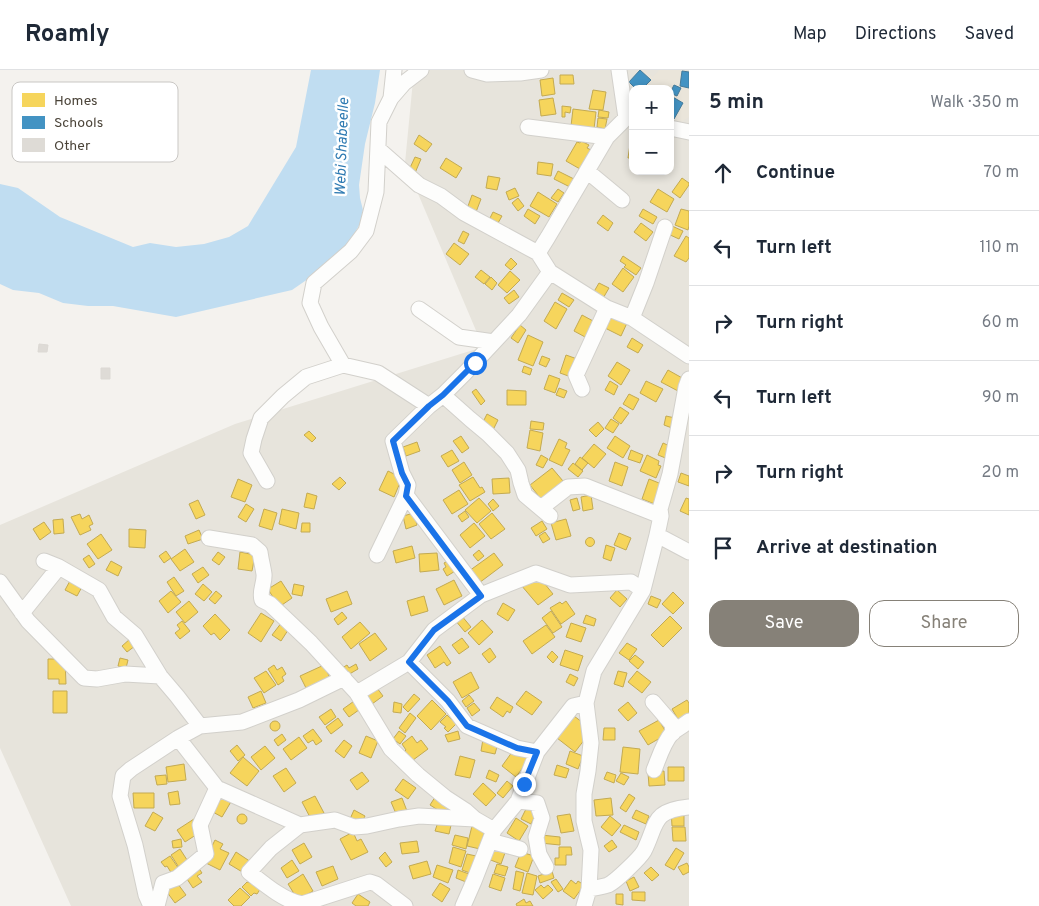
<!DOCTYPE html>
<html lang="en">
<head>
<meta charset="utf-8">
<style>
	:root { --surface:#fff; --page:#f6f6f7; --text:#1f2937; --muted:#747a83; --line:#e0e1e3; --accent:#868178 }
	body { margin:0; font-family:Overpass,sans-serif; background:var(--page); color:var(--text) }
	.controls { position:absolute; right:15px; top:15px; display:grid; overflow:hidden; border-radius:10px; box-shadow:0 2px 8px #0003 }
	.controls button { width:45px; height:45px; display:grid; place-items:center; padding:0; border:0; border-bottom:1px solid var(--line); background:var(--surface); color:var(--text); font:25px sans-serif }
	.stop { position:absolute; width:15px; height:15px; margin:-11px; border:4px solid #1a73e8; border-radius:50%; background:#fff }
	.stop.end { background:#1a73e8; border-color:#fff; box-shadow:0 1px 5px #0008 }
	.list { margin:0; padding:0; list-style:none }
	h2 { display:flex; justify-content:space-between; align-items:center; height:65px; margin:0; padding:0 20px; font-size:21px }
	h2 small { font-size:16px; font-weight:400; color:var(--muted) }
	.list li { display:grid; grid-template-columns:32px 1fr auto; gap:15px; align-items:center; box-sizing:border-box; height:75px; padding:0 20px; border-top:1px solid var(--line) }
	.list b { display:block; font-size:19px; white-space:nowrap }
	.list em { font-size:16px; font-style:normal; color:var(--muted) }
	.actions { display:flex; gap:10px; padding:15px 20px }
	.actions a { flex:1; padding:11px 0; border:1px solid var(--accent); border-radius:15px; text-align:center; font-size:18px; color:var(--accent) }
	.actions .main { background:var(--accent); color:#fff }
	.icon { flex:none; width:28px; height:28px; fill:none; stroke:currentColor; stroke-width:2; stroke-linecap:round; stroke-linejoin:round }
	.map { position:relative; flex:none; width:689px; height:836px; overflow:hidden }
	header { display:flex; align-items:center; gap:30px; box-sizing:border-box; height:70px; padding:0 25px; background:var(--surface); border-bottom:1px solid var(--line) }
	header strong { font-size:24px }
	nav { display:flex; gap:28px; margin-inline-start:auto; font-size:18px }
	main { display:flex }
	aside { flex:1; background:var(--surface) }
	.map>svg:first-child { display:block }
	.residential { fill:#e7e4dc; fill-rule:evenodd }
	.education { fill:#eae5da }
	.water { fill:#c0ddf1 }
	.homes { fill:#f6d55c; stroke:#c3aa52 }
	.schools { fill:#4393c3; stroke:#457b9a }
	.building { fill:#dedbd6; stroke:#dcd9d4 }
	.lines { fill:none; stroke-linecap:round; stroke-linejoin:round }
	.minor-casing { stroke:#d2d0cb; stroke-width:17 }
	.minor { stroke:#fdfdfc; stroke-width:15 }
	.route { stroke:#1a73e8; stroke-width:6 }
	.labels { text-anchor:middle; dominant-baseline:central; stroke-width:5; stroke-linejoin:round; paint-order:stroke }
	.water-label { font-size:15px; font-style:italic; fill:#2e7ab2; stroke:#fff }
	.key { fill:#fff; stroke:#c9c7c4; stroke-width:1 }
	.key-label { font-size:14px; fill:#4b4439 }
</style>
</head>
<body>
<header>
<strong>Roamly</strong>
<nav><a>Map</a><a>Directions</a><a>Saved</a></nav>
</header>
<main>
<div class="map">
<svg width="689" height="836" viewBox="0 0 689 836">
	<rect width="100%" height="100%" fill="#f4f2ee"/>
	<path class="residential" d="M 414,0 L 689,0 L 689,836 L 71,836 L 0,678 L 0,455 L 235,354 L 483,277 L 405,93 ZM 633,19 L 670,19 L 670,101 L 633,101 Z"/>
	<path class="education" d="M 641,0 L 644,0 L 653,7 L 659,0 L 689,0 L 689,2 L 682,1 L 680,16 L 689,18 L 689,47 L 681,52 L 670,51 L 670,47 L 674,49 L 683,33 L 671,26 L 670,27 L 670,23 L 677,26 L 680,18 L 670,23 L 670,19 L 642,19 L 651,10 Z"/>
	<path class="water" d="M 311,0 L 380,0 L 375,33 L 365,74 L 359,115 L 360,128 L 363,140 L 361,152 L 346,178 L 334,191 L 292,220 L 176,247 L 113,236 L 88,236 L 63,233 L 39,223 L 13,220 L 0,214 L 0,114 L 18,118 L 60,147 L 133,177 L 150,173 L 176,177 L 204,174 L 229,167 L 248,156 L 296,77 Z"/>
	<path class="homes" d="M 560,5 L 573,5 L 574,14 L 560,14 Z
		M 553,8 L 555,24 L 542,26 L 540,10 Z
		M 593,20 L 606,22 L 603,40 L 589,39 Z
		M 553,28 L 556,44 L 541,46 L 539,30 Z
		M 562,36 L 571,37 L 570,43 L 565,42 L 565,47 L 562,47 Z
		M 573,39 L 596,42 L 594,59 L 571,56 Z
		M 599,40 L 609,42 L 608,48 L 598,47 Z
		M 598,48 L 607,49 L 605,59 L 597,57 Z
		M 632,61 L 633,61 L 633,88 L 628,88 Z
		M 419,65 L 432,74 L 426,82 L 414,74 Z
		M 581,71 L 589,75 L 587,78 L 591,80 L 580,99 L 566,91 L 577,72 L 580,73 Z
		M 415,87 L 421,89 L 415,103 L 409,100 Z
		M 446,88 L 462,98 L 456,108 L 440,98 Z
		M 538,92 L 553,94 L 551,106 L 537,104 Z
		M 558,101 L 574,109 L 570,117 L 554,109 Z
		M 488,106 L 500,108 L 497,120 L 486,118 Z
		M 682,108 L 689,113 L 689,115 L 680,128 L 672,122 Z
		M 515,118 L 519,126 L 509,130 L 506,122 Z
		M 558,119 L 564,123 L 558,132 L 551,128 Z
		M 658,119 L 674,129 L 667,142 L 650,132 Z
		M 538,122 L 557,134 L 549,147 L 530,136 Z
		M 472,125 L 481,129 L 476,142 L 467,139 Z
		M 518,128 L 524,136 L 518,141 L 512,133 Z
		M 528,139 L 540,146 L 535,154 L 524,146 Z
		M 643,139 L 657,147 L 653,154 L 639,146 Z
		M 681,139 L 689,141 L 689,156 L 688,160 L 675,155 Z
		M 493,142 L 502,146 L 498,153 L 490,148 Z
		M 603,145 L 613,153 L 608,161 L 597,153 Z
		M 641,153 L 653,162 L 646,171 L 634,162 Z
		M 672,156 L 683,161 L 679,169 L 668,164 Z
		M 463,161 L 469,164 L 464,174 L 458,171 Z
		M 686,166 L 689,168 L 689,188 L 686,192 L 674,186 Z
		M 454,173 L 469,184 L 460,195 L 446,184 Z
		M 623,186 L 641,198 L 636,205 L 624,197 L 626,195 L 620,191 Z
		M 511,188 L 517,194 L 511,200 L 505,195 Z
		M 623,198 L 634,207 L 623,222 L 612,214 Z
		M 481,200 L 490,207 L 484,214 L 475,207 Z
		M 510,201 L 520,210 L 507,223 L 498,215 Z
		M 491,207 L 497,213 L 492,220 L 485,214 Z
		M 599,213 L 609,218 L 602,230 L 592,225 Z
		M 514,220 L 519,227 L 509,234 L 504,228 Z
		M 562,223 L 574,230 L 569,237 L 558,230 Z
		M 555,232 L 567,239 L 556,259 L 544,251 Z
		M 582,245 L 595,252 L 587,268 L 574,261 Z
		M 612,246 L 627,253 L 621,266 L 605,258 Z
		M 520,255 L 526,260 L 518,273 L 511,268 Z
		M 528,265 L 543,272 L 533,296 L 518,290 Z
		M 632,268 L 643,275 L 638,283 L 627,277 Z
		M 566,285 L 580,290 L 574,308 L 560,303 Z
		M 542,286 L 550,289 L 546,297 L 539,294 Z
		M 617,292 L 630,300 L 621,315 L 608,306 Z
		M 524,296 L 532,299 L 530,305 L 522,302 Z
		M 668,300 L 684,309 L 678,321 L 661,312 Z
		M 549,305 L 560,309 L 555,323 L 544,319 Z
		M 610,311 L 618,316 L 614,325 L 605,320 Z
		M 646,311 L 663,319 L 656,332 L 640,323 Z
		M 559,318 L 567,321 L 564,328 L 556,325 Z
		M 476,319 L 485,331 L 481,335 L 472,322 Z
		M 507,320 L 526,321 L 526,335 L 507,335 Z
		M 629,324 L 639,329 L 633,340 L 623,334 Z
		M 620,337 L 629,343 L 621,354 L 613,348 Z
		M 487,344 L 498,350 L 493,360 L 482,354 Z
		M 666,346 L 675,348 L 672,358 L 664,355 Z
		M 611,349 L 619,354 L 613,363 L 605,358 Z
		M 531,351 L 544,353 L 543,360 L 530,359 Z
		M 598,352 L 604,359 L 596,367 L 589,360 Z
		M 530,360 L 543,363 L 540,381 L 527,378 Z
		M 309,361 L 316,368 L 312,372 L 304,365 Z
		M 461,366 L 469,378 L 462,383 L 453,371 Z
		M 615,366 L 630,376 L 623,388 L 607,378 Z
		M 559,369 L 567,373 L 565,378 L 570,380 L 562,396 L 549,390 Z
		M 417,372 L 420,381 L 406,386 L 403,377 Z
		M 663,373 L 672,377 L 668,389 L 658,385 Z
		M 594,374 L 606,384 L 594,398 L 582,388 Z
		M 452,380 L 459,391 L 448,397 L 441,386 Z
		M 631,380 L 643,385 L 640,393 L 628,389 Z
		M 541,385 L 548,389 L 543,398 L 536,395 Z
		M 647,385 L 659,391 L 658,395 L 661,396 L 656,408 L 640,401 Z
		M 580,387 L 588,393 L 582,400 L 575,394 Z
		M 464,392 L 472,405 L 460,413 L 452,400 Z
		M 615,392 L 628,397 L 622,416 L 609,411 Z
		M 573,393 L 583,401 L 578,407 L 568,399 Z
		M 552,398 L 563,411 L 541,429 L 530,415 Z
		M 388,401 L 402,408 L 394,427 L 379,420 Z
		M 681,403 L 689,406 L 689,416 L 678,412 Z
		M 340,407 L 346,413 L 339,420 L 332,414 Z
		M 473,407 L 480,418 L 482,417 L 485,422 L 470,431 L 459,415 Z
		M 509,408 L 510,423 L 493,424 L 492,409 Z
		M 238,409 L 252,415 L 245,432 L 231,427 Z
		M 649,409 L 664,415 L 657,435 L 642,429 Z
		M 459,420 L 468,434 L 452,444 L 443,430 Z
		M 307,423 L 317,426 L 314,439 L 304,437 Z
		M 591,425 L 593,439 L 583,441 L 581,427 Z
		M 479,428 L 491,441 L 477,453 L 465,440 Z
		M 577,428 L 580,439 L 573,441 L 570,430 Z
		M 686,428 L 689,429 L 689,445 L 680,441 Z
		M 493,429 L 499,436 L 493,441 L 488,434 Z
		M 198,430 L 205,445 L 196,449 L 189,434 Z
		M 246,434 L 254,439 L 246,452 L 238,447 Z
		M 264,439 L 277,443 L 272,460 L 259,456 Z
		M 282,439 L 299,443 L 296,459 L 279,454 Z
		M 465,441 L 469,447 L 462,452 L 458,446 Z
		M 414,443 L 417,455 L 406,459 L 403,446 Z
		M 492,443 L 505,459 L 491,469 L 479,454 Z
		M 80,444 L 82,449 L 89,445 L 93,454 L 89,456 L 91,460 L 80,465 L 71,447 Z
		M 63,449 L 64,463 L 54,464 L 53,450 Z
		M 566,449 L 571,466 L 556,470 L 551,453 Z
		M 542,451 L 547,459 L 536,466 L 531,458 Z
		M 44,452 L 51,462 L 40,470 L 33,459 Z
		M 302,453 L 310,453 L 310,462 L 301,462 Z
		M 474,453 L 485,466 L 470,478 L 460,465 Z
		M 129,459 L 146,460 L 145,478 L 129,477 Z
		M 199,460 L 203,469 L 188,474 L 185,466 Z
		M 545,462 L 550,469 L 543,473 L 539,466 Z
		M 619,463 L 631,468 L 626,480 L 614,475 Z
		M 101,464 L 112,480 L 98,489 L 87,474 Z
		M585.5 472a4.5 4.5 0 1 1 9 0a4.5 4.5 0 1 1-9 0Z
		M 606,475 L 615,478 L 611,491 L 603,488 Z
		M 412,476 L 415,488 L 396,493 L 393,481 Z
		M 185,479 L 194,492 L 180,501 L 171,489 Z
		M 479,480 L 484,486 L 478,491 L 473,485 Z
		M 166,481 L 171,488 L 164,493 L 159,486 Z
		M 218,482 L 225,487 L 219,495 L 212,490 Z
		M 240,482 L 255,485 L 252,501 L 238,499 Z
		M 437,483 L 439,500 L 420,502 L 419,484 Z
		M 494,483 L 503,495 L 479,513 L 469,501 Z
		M 89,485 L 95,494 L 89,498 L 83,489 Z
		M 451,489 L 457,500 L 447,506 L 443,499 L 446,497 L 444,493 Z
		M 111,491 L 122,497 L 118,506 L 106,500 Z
		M 203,497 L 209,505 L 198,513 L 192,504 Z
		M 536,503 L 553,524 L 538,535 L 521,515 Z
		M 174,507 L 184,521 L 176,526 L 167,512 Z
		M 71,509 L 83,515 L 77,526 L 65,520 Z
		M 454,510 L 462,526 L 444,535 L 436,519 Z
		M 281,511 L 292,528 L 279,537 L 268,519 Z
		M 203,514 L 212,522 L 204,531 L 195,524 Z
		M 294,514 L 304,516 L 302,526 L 292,524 Z
		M 617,520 L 627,529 L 620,537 L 610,528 Z
		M 171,521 L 181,532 L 168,543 L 159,531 Z
		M 216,521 L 222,526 L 215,534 L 209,529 Z
		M 347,521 L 352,534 L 331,542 L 326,529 Z
		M 673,522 L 684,533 L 673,544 L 662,534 Z
		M 424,526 L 428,541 L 411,546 L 407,531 Z
		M 651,526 L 661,530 L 657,538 L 648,534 Z
		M 189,531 L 198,542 L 185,553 L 176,542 Z
		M 566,531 L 575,544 L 561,554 L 550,538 L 560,532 L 562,534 Z
		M 503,533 L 515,540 L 508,551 L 497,544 Z
		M 551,541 L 562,557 L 553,563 L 542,548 Z
		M 342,542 L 347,548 L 338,555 L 334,549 Z
		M 261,543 L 274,551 L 261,572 L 248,563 Z
		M 215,544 L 230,560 L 220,570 L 214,563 L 211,565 L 203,556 Z
		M 461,545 L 471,557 L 465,562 L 455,550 Z
		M 586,545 L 596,549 L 594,556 L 583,553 Z
		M 670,546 L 682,558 L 663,577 L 651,565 Z
		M 482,550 L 493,562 L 479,575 L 468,563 Z
		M 182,551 L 190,561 L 180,569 L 175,563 L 180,559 L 177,555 Z
		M 282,552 L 290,557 L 281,571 L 272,565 Z
		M 360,552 L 370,563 L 351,579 L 342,567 Z
		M 571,553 L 586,558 L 581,572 L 566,567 Z
		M 546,555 L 555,567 L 532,584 L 523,571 Z
		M 375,563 L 387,579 L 370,591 L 359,574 Z
		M 462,568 L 469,577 L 459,584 L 452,575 Z
		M 130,569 L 135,576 L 127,582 L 122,576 Z
		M 627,573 L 637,579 L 629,590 L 619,583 Z
		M 440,576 L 451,593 L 447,596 L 444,592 L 435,598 L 427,585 Z
		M 490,578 L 496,587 L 489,593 L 482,584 Z
		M 565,580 L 583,586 L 578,601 L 560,595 Z
		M 552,581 L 558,587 L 553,593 L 547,587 Z
		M 635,585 L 644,592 L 638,599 L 629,591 Z
		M 120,588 L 128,590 L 126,598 L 118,596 Z
		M 48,589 L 65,589 L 66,614 L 59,614 L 59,609 L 48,609 Z
		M 356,594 L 358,599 L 346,606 L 342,598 L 347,595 L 349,598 Z
		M 274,595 L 277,600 L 282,597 L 286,604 L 282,607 L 284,611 L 278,615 L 268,599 Z
		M 324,595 L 330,608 L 306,618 L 300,606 Z
		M 266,601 L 276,615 L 264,623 L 254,608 Z
		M 618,601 L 627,603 L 623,617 L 614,614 Z
		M 637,601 L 651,612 L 642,623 L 628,612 Z
		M 471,602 L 479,618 L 462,628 L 453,612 Z
		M 570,604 L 578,608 L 574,616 L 566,612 Z
		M 374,614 L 383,626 L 372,634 L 364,622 Z
		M 53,621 L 67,621 L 67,643 L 53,643 Z
		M 261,621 L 266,633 L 253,638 L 248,627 Z
		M 526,621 L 542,632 L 532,645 L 516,634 Z
		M 414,624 L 420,629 L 408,642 L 403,637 Z
		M 469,625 L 474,631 L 466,637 L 462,631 Z
		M 497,627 L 513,637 L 510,643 L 507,641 L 503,647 L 490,638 Z
		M 357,629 L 363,637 L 349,647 L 343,639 Z
		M 432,630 L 446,644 L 431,660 L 417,646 Z
		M 687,630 L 689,633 L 689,645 L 679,651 L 672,639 Z
		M 394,632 L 402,634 L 401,643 L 393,642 Z
		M 628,632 L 637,643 L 628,651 L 618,640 Z
		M 474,633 L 480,640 L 472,646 L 467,638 Z
		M 331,639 L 336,647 L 325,655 L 319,647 Z
		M 410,643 L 416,648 L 405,663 L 399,658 Z
		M 447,645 L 456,654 L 448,662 L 444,658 L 446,657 L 440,652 Z
		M 574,646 L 586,655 L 582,660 L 588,665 L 575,682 L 557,668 Z
		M 338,648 L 343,655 L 331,664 L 326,657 Z
		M 659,650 L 667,664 L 648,675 L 639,661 Z
		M270 656a5 5 0 1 1 10 0a5 5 0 1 1-10 0Z
		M 604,658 L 615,658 L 615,670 L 603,670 Z
		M 313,659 L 322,671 L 316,675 L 313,670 L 308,673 L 303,666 Z
		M 399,661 L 406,666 L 400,674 L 393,669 Z
		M 458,661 L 460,669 L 448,672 L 445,665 Z
		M 282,664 L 286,670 L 278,676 L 274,670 Z
		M 366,666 L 378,671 L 371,688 L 359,683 Z
		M 412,666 L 417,673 L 421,670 L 428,679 L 409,693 L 402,684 L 406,680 L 402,674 Z
		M 299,667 L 307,678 L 291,690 L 283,679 Z
		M 483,669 L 498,673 L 495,684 L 481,681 Z
		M 344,670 L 352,676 L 344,688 L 335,681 Z
		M 237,675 L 245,685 L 238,691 L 230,681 Z
		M 265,676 L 275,688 L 261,700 L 251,687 Z
		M 623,677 L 640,679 L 638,704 L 620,702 Z
		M 515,678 L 529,689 L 516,707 L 502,696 Z
		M 570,681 L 583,686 L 578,699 L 566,694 Z
		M 460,686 L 475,690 L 470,708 L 455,705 Z
		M 243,687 L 259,701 L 247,716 L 230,703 Z
		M 184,694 L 186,710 L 168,712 L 166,697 Z
		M 557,695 L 569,699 L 566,708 L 554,705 Z
		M 668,697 L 684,697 L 684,711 L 668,711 Z
		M 286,698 L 296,713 L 284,722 L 273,706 Z
		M 489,700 L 499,705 L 496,712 L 486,708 Z
		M 664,701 L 665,715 L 649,716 L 648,703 Z
		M 362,702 L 369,711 L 357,720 L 350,710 Z
		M 607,702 L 616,705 L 614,713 L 604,709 Z
		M 621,703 L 629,707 L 624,715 L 616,711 Z
		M 166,705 L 167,714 L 157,715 L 155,706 Z
		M 403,709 L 416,718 L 408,729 L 395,720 Z
		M 507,711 L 513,716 L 503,728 L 497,723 Z
		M 483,713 L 496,725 L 486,736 L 473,724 Z
		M 178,721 L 180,734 L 170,735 L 168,723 Z
		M 133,723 L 154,723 L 154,738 L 134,738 Z
		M 222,724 L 232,730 L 222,747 L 211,741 Z
		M 437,724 L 453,734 L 446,745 L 430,735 Z
		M 629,724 L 635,728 L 626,742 L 620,738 Z
		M 315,726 L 324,743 L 311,749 L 302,732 Z
		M 402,728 L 407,741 L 397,746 L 391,732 Z
		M 611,728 L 613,745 L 596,746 L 594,730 Z
		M 527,737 L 537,742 L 531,754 L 521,749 Z
		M 354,740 L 365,746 L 361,754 L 350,749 Z
		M 636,740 L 649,746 L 646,754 L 632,748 Z
		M 684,740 L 684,756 L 672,756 L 671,741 Z
		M 153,742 L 163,748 L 155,761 L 145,756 Z
		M 570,744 L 574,761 L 561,763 L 557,746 Z
		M237 749a5 5 0 1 1 10 0a5 5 0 1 1-10 0Z
		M 610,746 L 621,755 L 612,766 L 601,757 Z
		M 516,748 L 528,756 L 519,771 L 507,763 Z
		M 194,749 L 202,761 L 185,772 L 177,760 Z
		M 452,751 L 449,764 L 435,761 L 438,752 Z
		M 624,755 L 639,762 L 636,770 L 620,762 Z
		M 472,756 L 485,759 L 480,779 L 467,776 Z
		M 672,757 L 685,757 L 686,771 L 673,771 Z
		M 353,762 L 357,771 L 361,769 L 368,782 L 351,790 L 340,769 Z
		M 455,765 L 468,768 L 466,779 L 452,775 Z
		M 541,765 L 560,767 L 560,775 L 540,773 Z
		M 181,769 L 182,777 L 173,778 L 172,771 Z
		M 215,770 L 223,774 L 220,779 L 229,783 L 220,800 L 204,792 Z
		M 612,770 L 617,777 L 609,782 L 604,776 Z
		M 417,771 L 419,782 L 402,784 L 400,773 Z
		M 304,773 L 312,787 L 300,794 L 292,780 Z
		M 493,775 L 506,780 L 501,794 L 488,789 Z
		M 453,777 L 466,781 L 461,797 L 449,793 Z
		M 559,777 L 571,777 L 572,785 L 566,785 L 566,795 L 555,795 L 555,788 L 559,788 Z
		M 676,778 L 684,783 L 674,800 L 665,795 Z
		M 180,779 L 189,793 L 180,799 L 171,785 Z
		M 236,782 L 251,792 L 244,803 L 229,794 Z
		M 385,782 L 392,792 L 386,797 L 379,788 Z
		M 521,782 L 534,786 L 528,802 L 515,797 Z
		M 467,784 L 476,786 L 470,803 L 462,800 Z
		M 170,786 L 179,799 L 172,804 L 167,796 L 165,797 L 161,792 Z
		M 292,790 L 299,801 L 287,808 L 281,798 Z
		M 427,791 L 431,804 L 413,809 L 409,796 Z
		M 687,793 L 689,797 L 689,802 L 683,805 L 678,797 Z
		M 196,794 L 202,803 L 197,806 L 202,812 L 193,818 L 183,803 Z
		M 497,794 L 508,797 L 505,806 L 494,803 Z
		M 437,795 L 453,800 L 448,813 L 433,807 Z
		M 333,796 L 338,809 L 322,816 L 316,802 Z
		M 651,797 L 659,805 L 652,811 L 644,803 Z
		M 458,800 L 469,804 L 466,812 L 456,808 Z
		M 516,801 L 524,803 L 520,821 L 513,819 Z
		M 552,801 L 554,808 L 540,813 L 538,806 Z
		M 527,803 L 537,806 L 533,825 L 522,823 Z
		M 303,804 L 313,821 L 298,830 L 288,814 Z
		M 493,804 L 505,808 L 501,821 L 489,817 Z
		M 634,807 L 639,817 L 630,821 L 626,811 Z
		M 556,809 L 563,819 L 558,822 L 551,812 Z
		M 175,810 L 186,825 L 175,833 L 164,818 Z
		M 571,810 L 576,814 L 578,811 L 584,815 L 574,829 L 563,821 Z
		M 247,812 L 258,815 L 261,818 L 257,824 L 254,823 L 251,826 L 242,817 Z
		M 440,813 L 450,819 L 442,832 L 432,825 Z
		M 541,815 L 544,818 L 548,815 L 553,820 L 543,829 L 535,820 Z
		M 240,818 L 250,827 L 241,836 L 234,836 L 228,830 Z
		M 632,822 L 645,822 L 645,831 L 632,830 Z
		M 358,824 L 370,832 L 368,836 L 356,836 L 352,833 Z
		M 616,824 L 623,824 L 623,835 L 616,834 Z
		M 524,829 L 526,833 L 530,831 L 533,836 L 517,836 L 516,834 Z"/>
	<path class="schools" d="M 640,0 L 651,10 L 642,19 L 636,19 L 629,12 Z
		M 682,1 L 689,2 L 689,18 L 680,16 Z
		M 674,15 L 681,18 L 677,26 L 670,23 Z
		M 671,26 L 683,33 L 674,49 L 670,47 Z"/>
	<path class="building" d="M 39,274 L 48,275 L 47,282 L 38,282 Z
		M 101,298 L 110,298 L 110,309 L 101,309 Z"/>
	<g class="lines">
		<defs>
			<path id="minor" d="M 472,0 L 487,4 L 520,3 L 541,0
				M 391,28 L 394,0
				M 528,57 L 607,67
				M 670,58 L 689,62
				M 378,79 L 419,115 L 441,126 L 464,143 L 538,183 L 550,202 L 607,238 L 632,248 L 689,286
				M 587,101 L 622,130
				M 538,183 L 548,167 L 607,67 L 626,48 L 619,0
				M 419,239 L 459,267 L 494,272
				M 632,248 L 646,213 L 665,157
				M 343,295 L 321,257 L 310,233 L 314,213 L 351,181 L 366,161 L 376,122 L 379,52 L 391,28 L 404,13 L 421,0
				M 582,319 L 576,305 L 607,238
				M 443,325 L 470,349 L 488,364 L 507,383 L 518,400 L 521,413 L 525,425 L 550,446
				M 267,411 L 251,383 L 254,369 L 261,348 L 283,326 L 306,307 L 343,295 L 378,303 L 429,336
				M 406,425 L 481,525
				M 541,438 L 568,417 L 585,416 L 661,446
				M 657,465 L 689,482
				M 209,468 L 252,475 L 260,482 C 261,490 263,497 264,504 C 265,513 259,521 262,530 L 270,534 L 311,573 L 357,623 L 391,679 L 418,705 L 446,728 L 466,741 L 475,749 L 494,760
				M 377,485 L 406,425 L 408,415 L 402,403 L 393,371 L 429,336 L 443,325 L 465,303 L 519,245 L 550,202
				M 44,491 L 59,497 L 99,520 L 114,547 L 135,565 L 160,606 L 177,626 L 200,656
				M 0,512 L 28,551 L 84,608 L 97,609 L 125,604 L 160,606
				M 22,543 L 59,497
				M 409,592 L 448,631 L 467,656 L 517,678 L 537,682
				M 357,623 L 409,592 L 434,560 L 481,525 L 536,503 L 570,515 L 631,512 L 643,520
				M 653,632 L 672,654 L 673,663
				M 178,668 L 217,718 L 300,755
				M 654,700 C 659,688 663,673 672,663 C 677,659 684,655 689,651
				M 518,731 L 537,733 L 542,748 L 536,767 L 539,784 L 546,797
				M 490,771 L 520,779
				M 589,819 C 595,818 602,817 608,815 C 615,812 640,788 644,781 C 658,753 651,741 689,737
				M 151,836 L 146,825 L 135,775 L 120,726 L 123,706 L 131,699 L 178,668 L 200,656 L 242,652 L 299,630 L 344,608
				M 157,836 L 163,813 L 177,808 L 206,784 L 200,755 L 217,718
				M 405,836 L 376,814 L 370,812 L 302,834 C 284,831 263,813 249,802 L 271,778 L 300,755 L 335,750 L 354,757 L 367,756 L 399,749 L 419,746 L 475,749
				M 463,836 L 474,811 L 494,760 L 518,731 L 537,682 L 573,636 L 586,633
				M 584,836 L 589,819 L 591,780 L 584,751 L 584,724 L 588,701 L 591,673 L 586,633 L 594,601 L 643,520 L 657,465 L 661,446 L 660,439 L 670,404 L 686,317 L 689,309"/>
		</defs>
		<use href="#minor" class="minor-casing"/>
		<use href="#minor" class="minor"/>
	</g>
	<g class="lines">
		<path class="route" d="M 475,293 L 443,325 L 429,336 L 393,371 L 402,403 L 408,415 L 406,426 L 481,526 L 434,560 L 409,592 L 448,631 L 467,656 L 517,678 L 537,682 L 524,714"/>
	</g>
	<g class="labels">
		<g class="water-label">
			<text transform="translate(343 77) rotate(-88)">Webi Shabeelle</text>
		</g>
	</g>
	<rect x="12" y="12" width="166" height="80" rx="8" class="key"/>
	<rect x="22" y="23" width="23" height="14" fill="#f6d55c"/>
	<rect x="22" y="46" width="23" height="13" fill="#4393c3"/>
	<rect x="22" y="68" width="23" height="14" fill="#dedbd6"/>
	<g class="key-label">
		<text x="54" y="35">Homes</text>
		<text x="54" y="57">Schools</text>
		<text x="54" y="80">Other</text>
	</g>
</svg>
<div class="controls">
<button>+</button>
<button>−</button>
</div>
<div class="stop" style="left:475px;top:293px"></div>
<div class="stop end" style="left:524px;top:714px"></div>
</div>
<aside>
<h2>5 min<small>Walk · 350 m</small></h2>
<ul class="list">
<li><svg class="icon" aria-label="ahead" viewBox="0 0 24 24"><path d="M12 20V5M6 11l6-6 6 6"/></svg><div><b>Continue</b></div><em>70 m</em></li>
<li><svg class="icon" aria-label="left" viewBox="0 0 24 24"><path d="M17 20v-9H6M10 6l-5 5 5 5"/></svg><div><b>Turn left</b></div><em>110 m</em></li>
<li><svg class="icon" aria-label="right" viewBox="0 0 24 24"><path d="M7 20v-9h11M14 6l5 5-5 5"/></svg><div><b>Turn right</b></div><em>60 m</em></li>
<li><svg class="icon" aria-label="left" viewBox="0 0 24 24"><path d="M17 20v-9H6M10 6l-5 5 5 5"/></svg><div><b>Turn left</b></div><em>90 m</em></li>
<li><svg class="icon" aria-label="right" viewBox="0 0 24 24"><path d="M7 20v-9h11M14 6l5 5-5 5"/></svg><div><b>Turn right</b></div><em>20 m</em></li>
<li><svg class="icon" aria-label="arrive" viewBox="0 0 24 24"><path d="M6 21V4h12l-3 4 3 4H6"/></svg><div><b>Arrive at destination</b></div></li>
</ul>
<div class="actions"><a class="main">Save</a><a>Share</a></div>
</aside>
</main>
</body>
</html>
